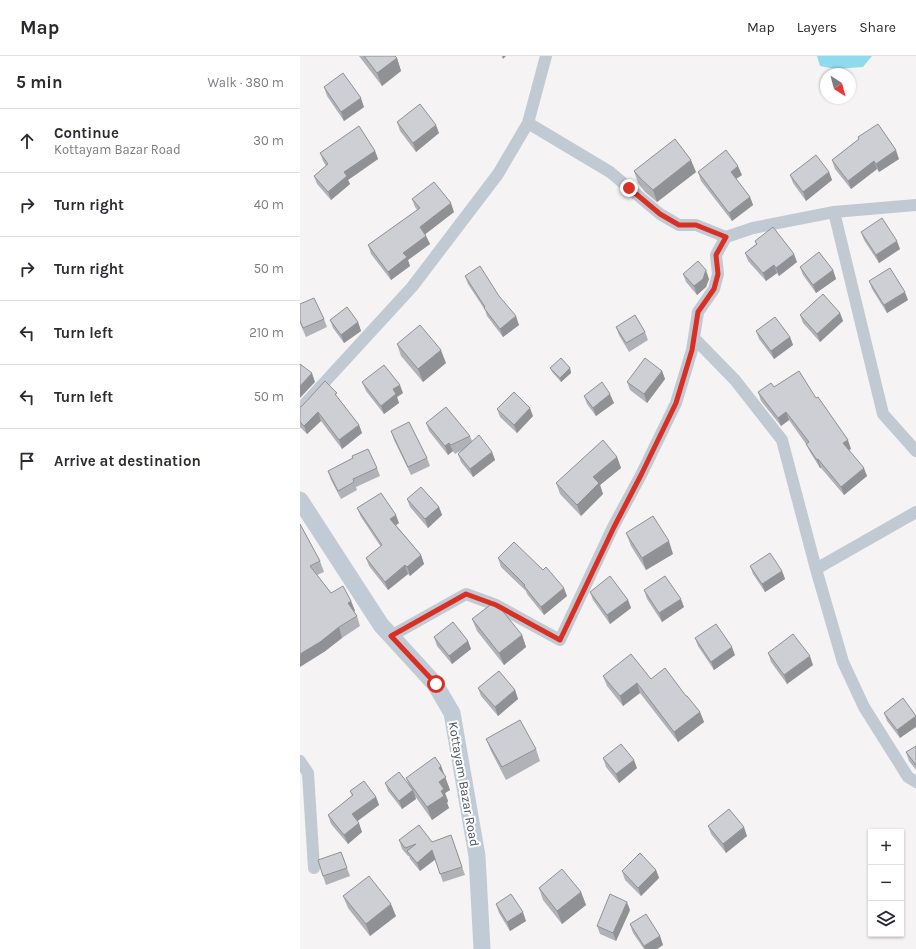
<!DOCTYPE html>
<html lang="en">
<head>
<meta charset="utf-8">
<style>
	:root { --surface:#fff; --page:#f2f2f3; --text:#2b2b33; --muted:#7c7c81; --line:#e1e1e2 }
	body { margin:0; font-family:Karla,sans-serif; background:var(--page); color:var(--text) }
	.controls { position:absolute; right:12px; bottom:12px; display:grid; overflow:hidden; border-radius:0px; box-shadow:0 1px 3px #0004 }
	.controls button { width:36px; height:36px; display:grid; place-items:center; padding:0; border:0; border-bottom:1px solid var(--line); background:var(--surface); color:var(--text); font:20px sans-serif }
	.compass { position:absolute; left:520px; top:12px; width:36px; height:36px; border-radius:50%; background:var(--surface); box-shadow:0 1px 3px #0004; rotate:144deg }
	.stop { position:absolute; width:12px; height:12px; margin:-9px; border:3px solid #d93025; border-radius:50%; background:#fff }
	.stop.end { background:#d93025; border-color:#fff; box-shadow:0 1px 4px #0008 }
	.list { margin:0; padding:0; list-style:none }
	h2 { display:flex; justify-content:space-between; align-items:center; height:52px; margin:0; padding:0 16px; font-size:17px }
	h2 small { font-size:13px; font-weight:400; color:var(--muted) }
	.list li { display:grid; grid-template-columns:26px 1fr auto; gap:12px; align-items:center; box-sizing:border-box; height:64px; padding:0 16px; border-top:1px solid var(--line) }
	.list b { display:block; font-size:15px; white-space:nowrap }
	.list p { margin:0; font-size:13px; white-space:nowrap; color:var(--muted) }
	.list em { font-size:13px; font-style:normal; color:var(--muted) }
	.icon { flex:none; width:22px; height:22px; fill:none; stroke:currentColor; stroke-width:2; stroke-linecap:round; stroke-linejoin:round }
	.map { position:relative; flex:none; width:616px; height:893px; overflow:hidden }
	header { display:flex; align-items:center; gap:24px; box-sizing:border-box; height:56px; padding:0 20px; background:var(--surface); border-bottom:1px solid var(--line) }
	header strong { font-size:19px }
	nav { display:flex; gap:22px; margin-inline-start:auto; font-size:14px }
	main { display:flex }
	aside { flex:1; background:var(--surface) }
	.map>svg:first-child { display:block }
	.water { fill:#90daee }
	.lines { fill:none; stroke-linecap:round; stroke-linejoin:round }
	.street { stroke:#c1cad2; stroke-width:12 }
	.secondary { stroke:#c1cbd6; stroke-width:17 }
	.wall { fill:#b0b2b7 }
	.shaded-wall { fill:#909195 }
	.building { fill:#cdcfd5; stroke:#909195 }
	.route { stroke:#d93025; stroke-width:5 }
	.labels { text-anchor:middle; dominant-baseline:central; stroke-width:4; stroke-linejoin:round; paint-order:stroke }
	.street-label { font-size:13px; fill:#4a5661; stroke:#fff }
</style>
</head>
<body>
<header>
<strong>Map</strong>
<nav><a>Map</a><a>Layers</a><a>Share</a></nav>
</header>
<main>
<aside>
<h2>5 min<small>Walk · 380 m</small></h2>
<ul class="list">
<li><svg class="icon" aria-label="ahead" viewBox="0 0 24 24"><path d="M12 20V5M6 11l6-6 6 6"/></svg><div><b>Continue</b><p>Kottayam Bazar Road</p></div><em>30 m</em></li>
<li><svg class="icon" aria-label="right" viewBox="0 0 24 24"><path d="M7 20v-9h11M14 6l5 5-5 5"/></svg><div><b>Turn right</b></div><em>40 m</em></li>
<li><svg class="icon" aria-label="right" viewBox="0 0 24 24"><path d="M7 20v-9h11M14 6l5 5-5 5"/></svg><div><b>Turn right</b></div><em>50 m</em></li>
<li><svg class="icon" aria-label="left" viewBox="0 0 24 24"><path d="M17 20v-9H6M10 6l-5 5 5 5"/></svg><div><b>Turn left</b></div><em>210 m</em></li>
<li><svg class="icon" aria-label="left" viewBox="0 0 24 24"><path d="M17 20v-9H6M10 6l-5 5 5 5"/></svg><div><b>Turn left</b></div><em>50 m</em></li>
<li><svg class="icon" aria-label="arrive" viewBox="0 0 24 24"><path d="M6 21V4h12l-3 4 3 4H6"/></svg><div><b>Arrive at destination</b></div></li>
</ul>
</aside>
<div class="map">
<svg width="616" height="893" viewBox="0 0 616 893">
	<rect width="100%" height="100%" fill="#f5f3f3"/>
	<path class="water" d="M 517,0 L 572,0 L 563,11 L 535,13 L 520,10 Z"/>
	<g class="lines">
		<path class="street" d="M 228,67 L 310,116 L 360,158 L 379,169 L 396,169 L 426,181
			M 534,156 L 583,358 L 616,395
			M 394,282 L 435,324 L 482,384 L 516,513 L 616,456
			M 0,353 L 112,231 L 198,118 L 228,67 L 246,0
			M 516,513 L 543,606 L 564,651 L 608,721 L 616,726
			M 91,580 L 166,538 L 196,549 L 260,584 L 313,471 L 341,419 L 376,347 L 392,294 L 398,256 L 414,233 L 418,218 L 416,199 L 426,181 L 453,172 L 534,156 L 616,149
			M 0,705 L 8,717 L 14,812"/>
		<path class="secondary" d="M 0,444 L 81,569 L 135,628 L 152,657 L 177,800 L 182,893"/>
	</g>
	<path class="wall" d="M 59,0 L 95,0 L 97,2 L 101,15 L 82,30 Z
		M 24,31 L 64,51 L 44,65 L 27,40 Z
		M 97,66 L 139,77 L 116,96 L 100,75 Z
		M 558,81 L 599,103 L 579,116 L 577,113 L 551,133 L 535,113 L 532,104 L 559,83 Z
		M 75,95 L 78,103 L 48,124 L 50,128 L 31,144 L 17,128 L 14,120 L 26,110 L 23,105 L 20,97 Z
		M 334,115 L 396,116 L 357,146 L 345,136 L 338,127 Z
		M 398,116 L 442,119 L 436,123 L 450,141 L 453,149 L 432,165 L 401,125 Z
		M 529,116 L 532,124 L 506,145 L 493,127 L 490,119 Z
		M 112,143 L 154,156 L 125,178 L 130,188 L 108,204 L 110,210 L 91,224 L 71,198 L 68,189 L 117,154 L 115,151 Z
		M 561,176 L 600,193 L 579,207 L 564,184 Z
		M 455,185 L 497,206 L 479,220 L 477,217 L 466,225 L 448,205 L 445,197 L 456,188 Z
		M 500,211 L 533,214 L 536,223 L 516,237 L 503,219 Z
		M 383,218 L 409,223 L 406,231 L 397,239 L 386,226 Z
		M 165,220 L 219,269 L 203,281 L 187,260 L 185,254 L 168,228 Z
		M 569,225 L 608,244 L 587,257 L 572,233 Z
		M 0,248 L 24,263 L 27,271 L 6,281 L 0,267 Z
		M 540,257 L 543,265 L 520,286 L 503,267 L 500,259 Z
		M 30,264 L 58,266 L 61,275 L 44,287 L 33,272 Z
		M 316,271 L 345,276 L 348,284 L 329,296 L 319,279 Z
		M 456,275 L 490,281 L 493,289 L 474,303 L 459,283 Z
		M 97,288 L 146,307 L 123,326 L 101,300 Z
		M 250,312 L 270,312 L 271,317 L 261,326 L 252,316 Z
		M 362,315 L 365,323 L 347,347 L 330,334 L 327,326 Z
		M 62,326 L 103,337 L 97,341 L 99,347 L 84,358 L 66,335 Z
		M 474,331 L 516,342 L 551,393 L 549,394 L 567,420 L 544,439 L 521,412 L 520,412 L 510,396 L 506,388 L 489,364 L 481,370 L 461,345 L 458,336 Z
		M 284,340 L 314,347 L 296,360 L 287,348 Z
		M 39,343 L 59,369 L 62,377 L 42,393 L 21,365 L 7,378 L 0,371 L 0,351 Z
		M 197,353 L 233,360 L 217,377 L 200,361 Z
		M 126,367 L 170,380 L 172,385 L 192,396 L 195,404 L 173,421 L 161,406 L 158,398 L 162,394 L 155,398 L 153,395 L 148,399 L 129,375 Z
		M 91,375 L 127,402 L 130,410 L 111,419 L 94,384 Z
		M 52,400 L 77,412 L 80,420 L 56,431 L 57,434 L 41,443 L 31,424 L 28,415 L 53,402 Z
		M 317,401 L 321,412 L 300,429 L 303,438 L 281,460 L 260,438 L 256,427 Z
		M 107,443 L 139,451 L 142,459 L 128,472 L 110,451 Z
		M 57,452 L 99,467 L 96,469 L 121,499 L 124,508 L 110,520 L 108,518 L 88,534 L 69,510 L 66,502 L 81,491 L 61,461 Z
		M 0,468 L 20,505 L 24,516 L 17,519 L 31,537 L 51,545 L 55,555 L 54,556 L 57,560 L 60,570 L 42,582 L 24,596 Z
		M 326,477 L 373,498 L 346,514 L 331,490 Z
		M 198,502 L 267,540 L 244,559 L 227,538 L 226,535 L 201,511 Z
		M 450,510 L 482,515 L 485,523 L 465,536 L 453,518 Z
		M 344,534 L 384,551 L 362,566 L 347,543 Z
		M 290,536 L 328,544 L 331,552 L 310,568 L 293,544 Z
		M 172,563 L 222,579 L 226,591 L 204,609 L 177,575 Z
		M 134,581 L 168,585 L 171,593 L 152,608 L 137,590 Z
		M 395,582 L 435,599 L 414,614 L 398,590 Z
		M 468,597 L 513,609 L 487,628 L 471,606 Z
		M 303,620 L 351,623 L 386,640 L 400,656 L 404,666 L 378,686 L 340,637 L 323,650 L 307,630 Z
		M 178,632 L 215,634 L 218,643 L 198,660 L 181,640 Z
		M 603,642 L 600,682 L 587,665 L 584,657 Z
		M 186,683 L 236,693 L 240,705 L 206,724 L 191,695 Z
		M 616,690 L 616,714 L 609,705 L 606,696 Z
		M 303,702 L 337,712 L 319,727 L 306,711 Z
		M 141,710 L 150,734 L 145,737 L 148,745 L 147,747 L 149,752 L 132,764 L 115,740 L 116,743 L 102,753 L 88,735 L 85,727 L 109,729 L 106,722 Z
		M 50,735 L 76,741 L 79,749 L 57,765 L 62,776 L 48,788 L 31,768 L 28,759 L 52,740 Z
		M 408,770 L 447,780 L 426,797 L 411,778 Z
		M 151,779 L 165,819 L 143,826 L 135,803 L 120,815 L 110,803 L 109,800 L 108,800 L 102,793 L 99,784 L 132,786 Z
		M 41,796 L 50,820 L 26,829 L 23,820 Z
		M 356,814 L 359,822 L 341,840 L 325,824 L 322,815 Z
		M 239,832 L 281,836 L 286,849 L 262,868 L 243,844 Z
		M 43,840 L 96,860 L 70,880 L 48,852 Z
		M 196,848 L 226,865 L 210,875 L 199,857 Z
		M 330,854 L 316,885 L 300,878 L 297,870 Z
		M 330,868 L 360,880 L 363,889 L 357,893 L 344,893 L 333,877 Z"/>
	<path class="shaded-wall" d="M 202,0 L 206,0 L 203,3 Z
		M 97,2 L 101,15 L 82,30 L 77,17 Z
		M 61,42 L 64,51 L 44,65 L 41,56 Z
		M 136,69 L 139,77 L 116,96 L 113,87 Z
		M 596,94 L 599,103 L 579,116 L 576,108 Z
		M 75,95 L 78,103 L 48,124 L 50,128 L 31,144 L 28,136 L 44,116 Z
		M 391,104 L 396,116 L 357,146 L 353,134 Z
		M 574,105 L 577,113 L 551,133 L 548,125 Z
		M 438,110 L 442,119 L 434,124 L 431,116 Z
		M 529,116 L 532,124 L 506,145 L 503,136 Z
		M 450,141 L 453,149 L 432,165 L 429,157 Z
		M 151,147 L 154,156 L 123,180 L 120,171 Z
		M 126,180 L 130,188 L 108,204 L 110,210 L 91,224 L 88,216 L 103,197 Z
		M 597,185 L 600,193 L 579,207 L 576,199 Z
		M 494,198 L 497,206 L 479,220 L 476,212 Z
		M 474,209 L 477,217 L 466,225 L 463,217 Z
		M 406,214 L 409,223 L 406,231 L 397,239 L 394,230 Z
		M 533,214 L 536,223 L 516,237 L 513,229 Z
		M 605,236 L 608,244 L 587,257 L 584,249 Z
		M 540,257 L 543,265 L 520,286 L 517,278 Z
		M 216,260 L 219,269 L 203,281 L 200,273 Z
		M 58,266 L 61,275 L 44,287 L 41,279 Z
		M 490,281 L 493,289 L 474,303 L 471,295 Z
		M 141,294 L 146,307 L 123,326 L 118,313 Z
		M 270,312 L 271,317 L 261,326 L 260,322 Z
		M 362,315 L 365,323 L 347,347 L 344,338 Z
		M 12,317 L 15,326 L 0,342 L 0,330 Z
		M 100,329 L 103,337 L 97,341 L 99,347 L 84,358 L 81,350 L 93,333 Z
		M 310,338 L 314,347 L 296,360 L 293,352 Z
		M 230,352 L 233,360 L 217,377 L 214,369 Z
		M 18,356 L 21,365 L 7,378 L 4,370 Z
		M 486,356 L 489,364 L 481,370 L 478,362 Z
		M 59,369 L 62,377 L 42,393 L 39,384 Z
		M 548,384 L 551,393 L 546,395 L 543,387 Z
		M 149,387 L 153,395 L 148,399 L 145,390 Z
		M 192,396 L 195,404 L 173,421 L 170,413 Z
		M 317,401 L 321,412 L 300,429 L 303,438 L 281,460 L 277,449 L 293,421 Z
		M 518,403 L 521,412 L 520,412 L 517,404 Z
		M 564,412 L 567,420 L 544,439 L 541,431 Z
		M 139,451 L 142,459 L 128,472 L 125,463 Z
		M 96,459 L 99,467 L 93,471 L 90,463 Z
		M 369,485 L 373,498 L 346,514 L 342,502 Z
		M 121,499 L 124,508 L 110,520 L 107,511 Z
		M 105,509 L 108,518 L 88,534 L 85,526 Z
		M 482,515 L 485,523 L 465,536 L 462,528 Z
		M 264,532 L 267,540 L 244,559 L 241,551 Z
		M 381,543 L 384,551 L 362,566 L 359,557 Z
		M 328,544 L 331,552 L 310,568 L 307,559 Z
		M 51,545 L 55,555 L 52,557 L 48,547 Z
		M 39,571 L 42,582 L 24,596 L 0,611 L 0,598 Z
		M 222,579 L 226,591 L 204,609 L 199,597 Z
		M 168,585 L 171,593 L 152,608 L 149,600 Z
		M 432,591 L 435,599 L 414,614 L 411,606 Z
		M 510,600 L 513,609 L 487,628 L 484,619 Z
		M 337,627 L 340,637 L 323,650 L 320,640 Z
		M 215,634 L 218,643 L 198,660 L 195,651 Z
		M 400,656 L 404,666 L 378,686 L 374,676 Z
		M 616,660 L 616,671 L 600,682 L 597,674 Z
		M 334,704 L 337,712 L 319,727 L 316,718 Z
		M 141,710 L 150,734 L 145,737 L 148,745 L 147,747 L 149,752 L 132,764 L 127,751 L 141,735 L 139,726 L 139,712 Z
		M 113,734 L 116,743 L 102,753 L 99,745 Z
		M 76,741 L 79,749 L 55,767 L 52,758 Z
		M 59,767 L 62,776 L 48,788 L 44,779 Z
		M 444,771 L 447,780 L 426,797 L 423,788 Z
		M 132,794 L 136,803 L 120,815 L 117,807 Z
		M 356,814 L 359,822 L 341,840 L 338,832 Z
		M 281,836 L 286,849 L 262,868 L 257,855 Z
		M 327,846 L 330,854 L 316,885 L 313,877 Z
		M 91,848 L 96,860 L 70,880 L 66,868 Z
		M 223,856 L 226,865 L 210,875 L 207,866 Z
		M 360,880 L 363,889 L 357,893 L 345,893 L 344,890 Z"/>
	<path class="building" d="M 64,0 L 95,0 L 97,2 L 77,17 Z
		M 43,17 L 61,42 L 41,56 L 24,31 Z
		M 120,48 L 136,69 L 113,87 L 97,66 Z
		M 578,68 L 596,94 L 576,108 L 574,105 L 548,125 L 532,104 L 559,83 L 558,81 Z
		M 59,70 L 75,95 L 44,116 L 47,120 L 28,136 L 14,120 L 28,108 L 20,97 Z
		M 375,83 L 391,104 L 353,134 L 341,123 L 334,115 Z
		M 426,94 L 438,110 L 431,116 L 450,141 L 429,157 L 398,116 Z
		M 516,99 L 529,116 L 503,136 L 490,119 Z
		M 134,126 L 151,147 L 120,171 L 126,180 L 103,197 L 107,201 L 88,216 L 68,189 L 120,152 L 112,143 Z
		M 582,162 L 597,185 L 576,199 L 561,176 Z
		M 473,171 L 494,198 L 476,212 L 474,209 L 463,217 L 445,197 L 457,188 L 455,185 Z
		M 519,196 L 533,214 L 513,229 L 500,211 Z
		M 398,205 L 406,214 L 403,223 L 394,230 L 383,218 Z
		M 180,210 L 199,240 L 216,260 L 200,273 L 184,252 L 185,251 L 165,220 Z
		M 590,212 L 605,236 L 584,249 L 569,225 Z
		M 523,238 L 540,257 L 517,278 L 500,259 Z
		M 14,242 L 24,263 L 3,272 L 0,265 L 0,248 Z
		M 47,251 L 58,266 L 41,279 L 30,264 Z
		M 335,259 L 345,276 L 326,287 L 316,271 Z
		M 475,261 L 490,281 L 471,295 L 456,275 Z
		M 120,269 L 141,294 L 118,313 L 97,288 Z
		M 261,302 L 270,312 L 260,322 L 250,312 Z
		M 345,302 L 362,315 L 344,338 L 327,326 Z
		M 0,308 L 12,317 L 0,330 Z
		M 84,309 L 100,329 L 93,333 L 96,338 L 81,350 L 62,326 Z
		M 499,315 L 516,342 L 518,341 L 548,384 L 543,387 L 564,412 L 541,431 L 518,403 L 517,404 L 506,388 L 509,386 L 486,356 L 478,362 L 458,336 L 471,327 L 474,331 Z
		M 25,325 L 37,337 L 35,338 L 59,369 L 39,384 L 18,356 L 4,370 L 0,366 L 0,351 L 2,350 Z
		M 302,326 L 310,338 L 293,352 L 284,340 Z
		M 214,336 L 230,352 L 214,369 L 197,353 Z
		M 146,351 L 170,380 L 151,389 L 149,387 L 145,390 L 126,367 Z
		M 109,366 L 127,402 L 108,411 L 91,375 Z
		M 179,379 L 192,396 L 170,413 L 158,398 Z
		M 303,384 L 317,401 L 293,421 L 299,427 L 277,449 L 256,427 Z
		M 68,393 L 77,412 L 53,423 L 54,426 L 38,435 L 28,415 L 53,402 L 52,400 Z
		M 121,431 L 139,451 L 125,463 L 107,443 Z
		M 81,437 L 96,459 L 90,463 L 121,499 L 107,511 L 105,509 L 85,526 L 66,502 L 82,489 L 57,452 Z
		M 353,460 L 369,485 L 342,502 L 326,477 Z
		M 0,468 L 20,505 L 10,510 L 31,537 L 43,530 L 51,545 L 48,547 L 57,560 L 39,571 L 20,586 L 0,598 Z
		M 214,486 L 243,514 L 246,511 L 264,532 L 241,551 L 224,530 L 225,529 L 198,502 Z
		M 470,497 L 482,515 L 462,528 L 450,510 Z
		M 310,520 L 328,544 L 307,559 L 290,536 Z
		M 365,520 L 381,543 L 359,557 L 344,534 Z
		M 194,546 L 197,548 L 222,579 L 199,597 L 172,563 Z
		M 153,566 L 168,585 L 149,600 L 134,581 Z
		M 416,568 L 432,591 L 411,606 L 395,582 Z
		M 493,578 L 510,600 L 484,619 L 468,597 Z
		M 331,598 L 351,623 L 365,612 L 386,640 L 387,640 L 400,656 L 374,676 L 337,627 L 320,640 L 303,620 Z
		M 199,615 L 215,634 L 195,651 L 178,632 Z
		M 603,642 L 616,660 L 597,674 L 584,657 Z
		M 220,664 L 236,693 L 202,711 L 186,683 Z
		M 321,688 L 334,704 L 316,718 L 303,702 Z
		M 616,690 L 616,709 L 606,696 Z
		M 135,701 L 141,710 L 139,712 L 146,721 L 139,726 L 144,733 L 141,735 L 144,740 L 127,751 L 106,722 Z
		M 99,716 L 113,734 L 99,745 L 85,727 Z
		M 64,725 L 76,741 L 52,758 L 59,767 L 44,779 L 28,759 L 53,739 L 50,735 Z
		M 429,753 L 444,771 L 423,788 L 408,770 Z
		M 119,769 L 132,786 L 151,779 L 162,811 L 140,818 L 132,794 L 117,807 L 107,795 L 116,788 L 105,792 L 99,784 Z
		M 41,796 L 47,812 L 23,820 L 18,804 Z
		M 340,797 L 356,814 L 338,832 L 322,815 Z
		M 262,813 L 281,836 L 257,855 L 239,832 Z
		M 69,820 L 91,848 L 66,868 L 43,840 Z
		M 211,838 L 223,856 L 207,866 L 196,848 Z
		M 310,838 L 327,846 L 313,877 L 297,870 Z
		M 346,858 L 360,880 L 344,890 L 330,868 Z"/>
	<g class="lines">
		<path class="route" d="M 136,628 L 91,580 L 166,538 L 196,549 L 260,584 L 314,471 L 341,419 L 376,347 L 392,294 L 398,256 L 414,233 L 418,218 L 416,199 L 426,181 L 396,169 L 379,169 L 360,158 L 329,132"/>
	</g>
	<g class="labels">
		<g class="street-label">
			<text transform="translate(164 728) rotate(80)">Kottayam Bazar Road</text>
		</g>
	</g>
</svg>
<div class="controls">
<button>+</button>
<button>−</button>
<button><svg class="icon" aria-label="layers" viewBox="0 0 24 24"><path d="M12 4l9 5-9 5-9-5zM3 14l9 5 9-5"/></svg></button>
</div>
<svg class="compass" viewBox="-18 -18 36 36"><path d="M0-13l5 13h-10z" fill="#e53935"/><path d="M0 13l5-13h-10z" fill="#7c7c81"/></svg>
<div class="stop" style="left:136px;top:628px"></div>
<div class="stop end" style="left:329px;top:132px"></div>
</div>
</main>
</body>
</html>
